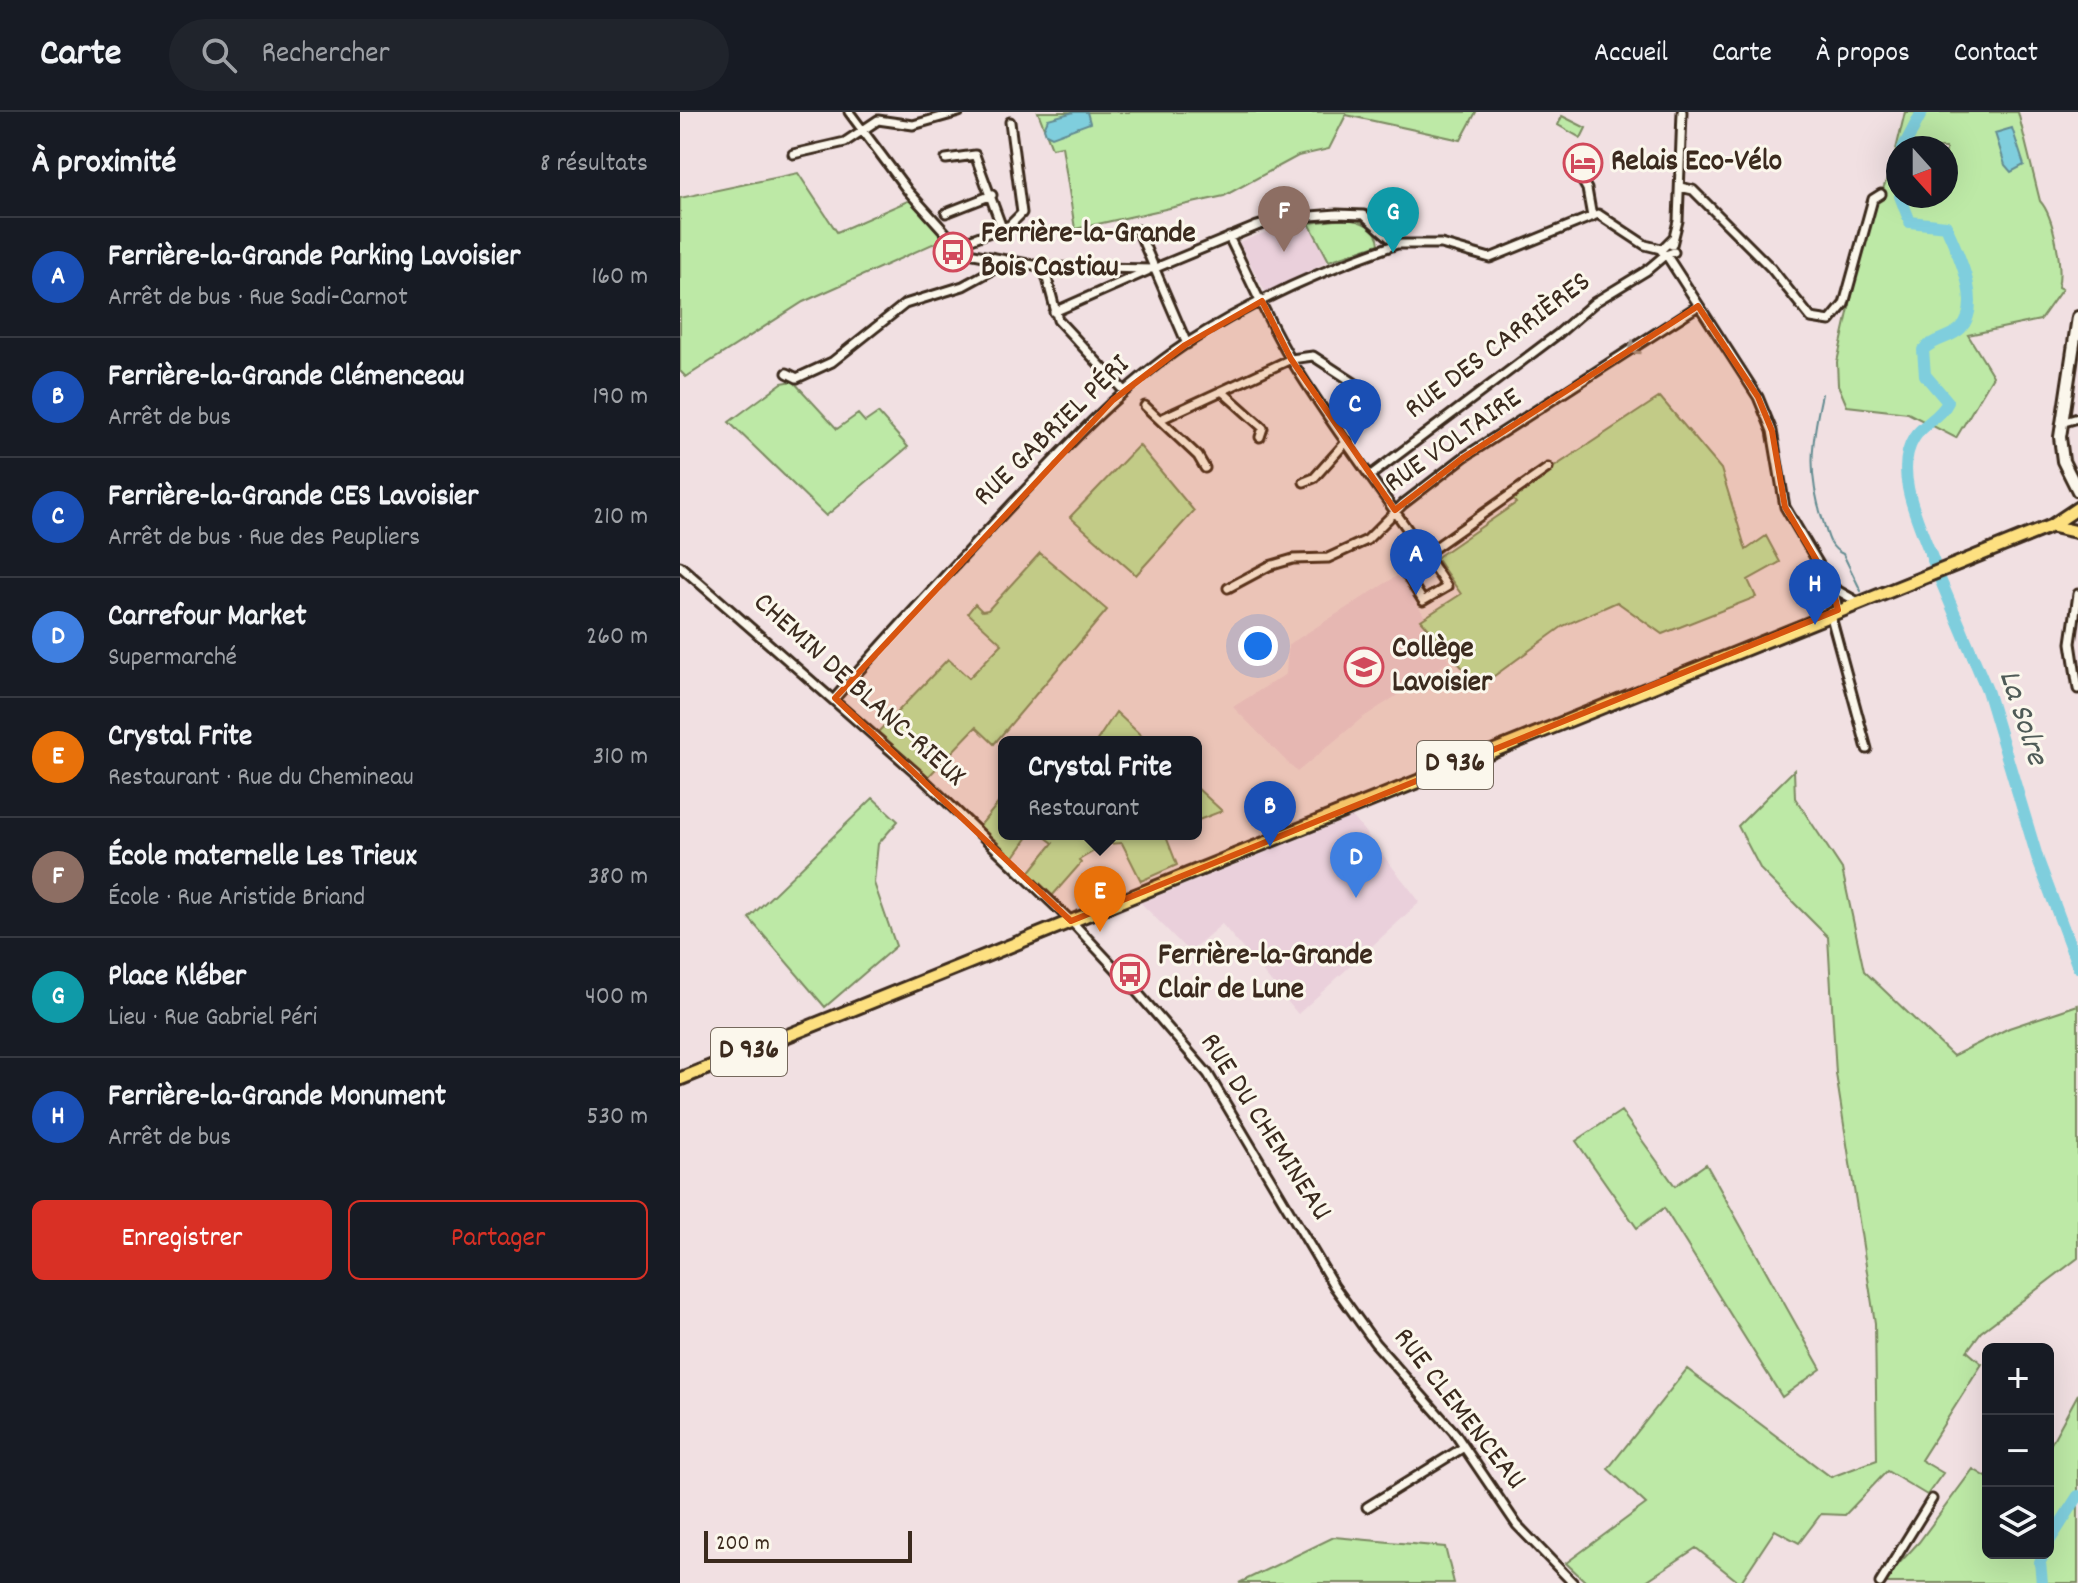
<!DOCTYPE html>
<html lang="fr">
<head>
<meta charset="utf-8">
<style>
	:root { --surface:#171b24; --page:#20242c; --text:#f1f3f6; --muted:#9ea1a6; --line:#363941; --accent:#d93025 }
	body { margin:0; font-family:Dekko,sans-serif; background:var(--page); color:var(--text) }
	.controls { position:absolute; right:24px; bottom:24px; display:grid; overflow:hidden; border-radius:12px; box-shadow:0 8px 32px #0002 }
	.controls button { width:72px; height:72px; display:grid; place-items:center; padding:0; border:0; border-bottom:2px solid var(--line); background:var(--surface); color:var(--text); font:40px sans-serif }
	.compass { position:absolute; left:1206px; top:24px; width:72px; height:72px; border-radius:50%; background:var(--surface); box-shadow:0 8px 32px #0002; rotate:159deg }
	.scale { position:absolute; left:24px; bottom:20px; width:208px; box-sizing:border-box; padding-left:8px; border:4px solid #3b2a1e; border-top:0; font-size:22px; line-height:28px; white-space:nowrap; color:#3b2a1e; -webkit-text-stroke:6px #fbf7ec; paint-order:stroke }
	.you { position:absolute; left:578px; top:534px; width:28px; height:28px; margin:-20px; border:6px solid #fff; border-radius:50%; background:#1a73e8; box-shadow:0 0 0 12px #1a73e833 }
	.badge { display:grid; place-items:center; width:52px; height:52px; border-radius:50%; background:var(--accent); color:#fff; font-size:26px; font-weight:700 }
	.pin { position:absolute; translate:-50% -66px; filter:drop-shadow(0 2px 4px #0008) }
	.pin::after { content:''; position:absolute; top:42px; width:28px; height:24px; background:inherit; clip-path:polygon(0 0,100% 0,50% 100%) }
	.popup { position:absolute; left:318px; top:624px; width:204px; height:104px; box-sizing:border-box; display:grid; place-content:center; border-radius:12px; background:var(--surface); filter:drop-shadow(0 2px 6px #0005); font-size:26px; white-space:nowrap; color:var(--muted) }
	.popup b { font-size:30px; color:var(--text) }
	.popup::after { content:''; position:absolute; left:50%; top:100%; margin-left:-16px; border:16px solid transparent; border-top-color:var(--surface) }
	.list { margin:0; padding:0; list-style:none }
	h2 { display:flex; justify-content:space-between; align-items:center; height:104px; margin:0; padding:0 32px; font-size:34px }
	h2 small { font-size:26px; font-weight:400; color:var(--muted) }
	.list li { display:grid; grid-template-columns:52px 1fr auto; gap:24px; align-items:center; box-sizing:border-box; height:120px; padding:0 32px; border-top:2px solid var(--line) }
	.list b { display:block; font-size:30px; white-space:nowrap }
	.list p { margin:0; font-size:26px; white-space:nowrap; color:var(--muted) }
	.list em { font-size:26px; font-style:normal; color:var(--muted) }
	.actions { display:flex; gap:16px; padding:24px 32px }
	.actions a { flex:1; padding:18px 0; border:2px solid var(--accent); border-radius:12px; text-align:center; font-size:28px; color:var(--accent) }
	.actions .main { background:var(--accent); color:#fff }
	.icon { flex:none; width:44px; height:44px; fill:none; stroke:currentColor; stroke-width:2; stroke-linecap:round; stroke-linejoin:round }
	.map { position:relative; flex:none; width:1398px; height:1471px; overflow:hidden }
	header { display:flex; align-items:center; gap:48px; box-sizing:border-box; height:112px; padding:0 40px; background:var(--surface); border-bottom:2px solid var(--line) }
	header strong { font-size:38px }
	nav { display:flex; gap:44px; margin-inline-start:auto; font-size:28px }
	.search { width:560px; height:72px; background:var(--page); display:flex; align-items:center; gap:20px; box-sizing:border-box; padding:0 28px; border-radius:44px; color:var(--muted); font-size:30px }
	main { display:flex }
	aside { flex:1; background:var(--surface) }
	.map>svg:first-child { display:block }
	.built { fill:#ead0db }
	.green { fill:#bde9a6; stroke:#7c8a62; stroke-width:2; fill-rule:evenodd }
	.water { fill:#7fcedd; stroke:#648c91; stroke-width:2 }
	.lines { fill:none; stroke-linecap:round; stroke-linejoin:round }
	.stream { stroke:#648c91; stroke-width:2 }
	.river { stroke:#7fcedd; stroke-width:12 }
	.street-casing { stroke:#3b2a1e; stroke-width:13 }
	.secondary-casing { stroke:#3b2a1e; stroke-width:16 }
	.primary-casing { stroke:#3b2a1e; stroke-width:17 }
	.street { stroke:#fbf7ec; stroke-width:7 }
	.secondary { stroke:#fbf7ec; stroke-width:10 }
	.primary { stroke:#fde080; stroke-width:11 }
	.oneway { stroke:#9b9085 }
	.marked { fill:#d7540e; fill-opacity:0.2; stroke:#d7540e; stroke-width:6; stroke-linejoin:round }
	.labels { text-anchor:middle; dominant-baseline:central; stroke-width:6; stroke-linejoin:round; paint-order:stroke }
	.shield { fill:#fbf7ec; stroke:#75685c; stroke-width:2 }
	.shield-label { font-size:28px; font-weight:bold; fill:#3b2a1e }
	.poi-label { font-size:30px; font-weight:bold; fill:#3b2a1e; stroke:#fbf7ec; text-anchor:start }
	.street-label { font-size:30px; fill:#3b2a1e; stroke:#fbf7ec }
	.water-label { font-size:32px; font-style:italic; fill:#4f5b57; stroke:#fbf7ec }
</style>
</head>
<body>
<header>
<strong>Carte</strong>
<div class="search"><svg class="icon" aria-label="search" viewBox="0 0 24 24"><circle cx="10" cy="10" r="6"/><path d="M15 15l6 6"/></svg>Rechercher</div>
<nav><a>Accueil</a><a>Carte</a><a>À propos</a><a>Contact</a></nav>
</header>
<main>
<aside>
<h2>À proximité<small>8 résultats</small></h2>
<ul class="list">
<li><span class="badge" style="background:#1a4fb4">A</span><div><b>Ferrière-la-Grande Parking Lavoisier</b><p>Arrêt de bus · Rue Sadi-Carnot</p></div><em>160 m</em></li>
<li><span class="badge" style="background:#1a4fb4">B</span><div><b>Ferrière-la-Grande Clémenceau</b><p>Arrêt de bus</p></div><em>190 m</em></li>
<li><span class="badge" style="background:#1a4fb4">C</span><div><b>Ferrière-la-Grande CES Lavoisier</b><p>Arrêt de bus · Rue des Peupliers</p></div><em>210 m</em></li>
<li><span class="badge" style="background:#3f7fe0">D</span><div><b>Carrefour Market</b><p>Supermarché</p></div><em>260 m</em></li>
<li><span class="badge" style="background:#e8710a">E</span><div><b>Crystal Frite</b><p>Restaurant · Rue du Chemineau</p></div><em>310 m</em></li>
<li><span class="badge" style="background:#8d6e63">F</span><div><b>École maternelle Les Trieux</b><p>École · Rue Aristide Briand</p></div><em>380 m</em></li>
<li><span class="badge" style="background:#0f9aa8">G</span><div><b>Place Kléber</b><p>Lieu · Rue Gabriel Péri</p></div><em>400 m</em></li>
<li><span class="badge" style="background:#1a4fb4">H</span><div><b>Ferrière-la-Grande Monument</b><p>Arrêt de bus</p></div><em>530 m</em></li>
</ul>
<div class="actions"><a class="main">Enregistrer</a><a>Partager</a></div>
</aside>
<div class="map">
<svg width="1398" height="1471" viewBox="0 0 1398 1471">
	<rect width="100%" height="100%" fill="#f1e0e2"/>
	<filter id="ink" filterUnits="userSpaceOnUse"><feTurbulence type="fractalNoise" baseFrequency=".0125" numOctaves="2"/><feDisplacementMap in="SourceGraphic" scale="16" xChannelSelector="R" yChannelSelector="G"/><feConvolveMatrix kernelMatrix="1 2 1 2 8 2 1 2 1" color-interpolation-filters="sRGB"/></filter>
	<g filter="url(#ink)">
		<path class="built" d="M 629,111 L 649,149 L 588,180 L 584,178 L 559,130 L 601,115 Z
			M 720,462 L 770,549 L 682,606 L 617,660 L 553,595 L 606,562 L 608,533 Z
			M 673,705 L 740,790 L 618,902 L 542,812 L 509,840 L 461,791 Z"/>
		<path class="green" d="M 358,0 L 796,0 L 781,28 L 666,3 L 649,37 L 618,44 L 544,84 L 395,117 L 382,34 L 372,36 Z
			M 1225,0 L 1338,0 L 1360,89 C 1374,104 1383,156 1378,175 L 1382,177 L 1360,208 L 1288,223 L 1313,264 L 1276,326 L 1228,301 L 1167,294 L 1158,273 L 1157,250 L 1186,120 L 1212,54 ZM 1218,36 L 1266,36 L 1266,84 L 1218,84 Z
			M 882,4 L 906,16 L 901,26 L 878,13 Z
			M 118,61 L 157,120 L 230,88 L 264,127 L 123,190 L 6,265 L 0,259 L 0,86 Z
			M 665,107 C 680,108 698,115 699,132 L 649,149 L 629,111 Z
			M 113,269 L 157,317 L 178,302 L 185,310 L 198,301 L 228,335 L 146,404 L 49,310 L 102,271 Z
			M 980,285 L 1041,357 L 1066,438 L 1086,424 L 1100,450 L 1068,468 L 1076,485 L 982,522 L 937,490 L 883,514 L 799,575 L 741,508 L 781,482 L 756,446 L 836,391 L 830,384 Z
			M 459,333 L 514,399 L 456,463 L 390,405 Z
			M 360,441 L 427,498 L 314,632 L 296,615 L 248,665 L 198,620 L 268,547 L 289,566 L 322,532 L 288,501 L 295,492 L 302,499 L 308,498 Z
			M 436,600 L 468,630 L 416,630 Z
			M 1114,658 L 1115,686 L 1162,757 L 1184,859 L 1273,944 L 1329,916 L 1398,893 L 1398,1146 L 1301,1220 L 1287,1239 L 1302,1252 L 1241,1348 L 1263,1361 L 1247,1383 L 1207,1359 L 1165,1403 L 1141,1402 L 1119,1431 L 1095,1418 L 1060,1471 L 1016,1436 L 963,1471 L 907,1471 L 886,1451 L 966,1392 L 928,1357 L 1007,1257 L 1151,1365 L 1197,1348 L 1195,1211 L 1156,962 L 1148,825 L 1081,758 L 1058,714 Z
			M 516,675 L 542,699 L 516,709 Z
			M 324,684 L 324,722 L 350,722 L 331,749 L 298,716 Z
			M 193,686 L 218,709 L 198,732 L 194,771 L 216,834 L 145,895 L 69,806 Z
			M 361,722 L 485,722 L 497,753 L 461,769 L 442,731 L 426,732 L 399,748 L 401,751 L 372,784 L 348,762 L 373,731 Z
			M 941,999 L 995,1074 L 1026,1052 L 1141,1257 L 1102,1285 L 984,1096 L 957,1116 L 896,1029 Z
			M 1398,1282 L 1398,1471 L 1201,1471 L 1239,1430 L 1293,1357 L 1308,1366 L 1308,1441 L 1368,1441 L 1368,1337 Z
			M 654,1425 L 765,1435 L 774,1471 L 559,1471 Z"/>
		<path class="water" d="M 394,0 L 407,0 L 410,11 L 372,25 L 366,22 L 364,16 L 368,7 Z
			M 1332,16 L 1344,53 L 1331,60 L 1325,53 L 1315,21 Z"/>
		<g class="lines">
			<path class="stream" d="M 1142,282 C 1131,332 1127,363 1144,412 C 1148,425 1150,436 1163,442 L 1181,479"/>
			<path class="river" d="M 1223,36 L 1242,0
				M 1218,65 L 1218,75
				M 1220,84 L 1230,110 L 1266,114 C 1277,140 1304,192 1281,216 C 1270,227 1254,226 1243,238 L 1245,263 L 1268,290 C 1261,305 1243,312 1234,326 C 1212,361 1241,415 1254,451
				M 1260,467 L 1307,578 L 1358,748 L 1398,855
				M 1368,1431 L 1398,1384
				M 1362,1471 L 1360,1450 L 1364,1441"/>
			<defs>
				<path id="street" d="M 169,0 L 228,79 L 283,140 L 364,155 L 473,157 L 577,114 L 605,106 L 657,102 L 684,103 L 717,132 L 761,132 L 810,146 L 918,102 L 965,133 L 981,137
					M 113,42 L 165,30 L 198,8 L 233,13 L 279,0
					M 266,47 L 295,43 L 322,116
					M 899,63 L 907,77 L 912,105
					M 1000,75 L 1013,78 L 1091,156 L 1131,206 L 1150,209 L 1164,192 L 1193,87 L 1201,82
					M 266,101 L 312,83
					M 458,118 L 507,232
					M 549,125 C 569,165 587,207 610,246 C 658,325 716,397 767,475 L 743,489 L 726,462 L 749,447
					M 993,126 L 981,138 L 985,143 L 994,140
					M 275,133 L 330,113 L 342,101 L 330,10
					M 992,133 L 998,109 L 1002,0
					M 987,144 L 1078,285 L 1092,319 L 1105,395 L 1153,476 L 1158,498
					M 364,155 L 378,208 L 444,279
					M 374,200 L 467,159
					M 107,261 L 117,266 L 152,250 L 225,192 L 283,174 L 329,149
					M 544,281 L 583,316 L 580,325
					M 465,294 L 518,344 L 525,356
					M 481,307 L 611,247 L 633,244 L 685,278
					M 1381,311 L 1398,306
					M 691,363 L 878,222 L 915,190 L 966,159 L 985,143
					M 624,370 L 634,366 L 667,329
					M 746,442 L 868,356
					M 0,454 L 241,665 L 391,809 L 450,872 L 528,962 L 654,1174 L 695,1231 L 774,1320 L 837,1413 L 893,1471
					M 548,476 L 589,454 L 613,447 L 648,446 L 687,428 L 723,392 L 784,345 L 1018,194
					M 1153,476 L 1178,490
					M 1398,482 L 1391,531 L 1398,577
					M 1150,501 L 1187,637
					M 155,586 C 213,519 274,454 335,389 C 388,333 440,276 504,233 C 570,190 642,158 717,132
					M 687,1395 L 784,1335
					M 1200,1471 L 1252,1387"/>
				<path id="secondary" d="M 1398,205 L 1380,325 L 1383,349 L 1398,379"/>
				<path id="primary" d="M 1371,414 L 1398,420
					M 0,967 L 1371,414 L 1398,396"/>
			</defs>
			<use href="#street" class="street-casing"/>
			<use href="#secondary" class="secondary-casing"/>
			<use href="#primary" class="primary-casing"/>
			<use href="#street" class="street"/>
			<use href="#secondary" class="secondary"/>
			<use href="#primary" class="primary"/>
		</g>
		<defs><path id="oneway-chevron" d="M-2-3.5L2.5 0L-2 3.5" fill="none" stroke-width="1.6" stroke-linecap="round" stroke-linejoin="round" transform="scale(2)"/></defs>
		<use class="oneway" href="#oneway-chevron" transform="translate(953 237) rotate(147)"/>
	</g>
	<path class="marked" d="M 582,189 L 611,247 L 715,398 L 784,345 L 1018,194 L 1078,285 L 1092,319 L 1105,395 L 1153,476 L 1158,498 L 391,809 L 155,586 L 433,288 L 505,233 Z"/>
	<defs>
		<symbol id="hotel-ring" viewBox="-11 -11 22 22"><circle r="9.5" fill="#fbf7ec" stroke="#d1495b" stroke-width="1.5"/><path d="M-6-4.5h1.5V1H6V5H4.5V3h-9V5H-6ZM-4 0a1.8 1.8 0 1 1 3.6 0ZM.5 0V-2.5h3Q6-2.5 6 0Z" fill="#d1495b"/></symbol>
		<symbol id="bus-ring" viewBox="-11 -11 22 22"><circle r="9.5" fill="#fbf7ec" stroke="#d1495b" stroke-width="1.5"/><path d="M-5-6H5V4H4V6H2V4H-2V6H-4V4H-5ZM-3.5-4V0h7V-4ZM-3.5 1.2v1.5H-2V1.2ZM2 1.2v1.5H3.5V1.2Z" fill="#d1495b"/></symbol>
		<symbol id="school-ring" viewBox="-11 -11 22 22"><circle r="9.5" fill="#fbf7ec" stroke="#d1495b" stroke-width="1.5"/><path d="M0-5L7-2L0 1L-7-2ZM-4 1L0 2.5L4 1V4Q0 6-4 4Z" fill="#d1495b"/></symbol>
	</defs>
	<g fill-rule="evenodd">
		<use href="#hotel-ring" x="881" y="29" width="44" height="44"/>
		<use href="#bus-ring" x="251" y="118" width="44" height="44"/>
		<use href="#school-ring" x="662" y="533" width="44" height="44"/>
		<use href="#bus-ring" x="428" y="840" width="44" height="44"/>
	</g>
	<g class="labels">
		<g class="shield">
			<rect x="737" y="629" width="76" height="48" rx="6"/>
			<rect x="31" y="916" width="76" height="48" rx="6"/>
		</g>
		<g class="shield-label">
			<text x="775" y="653">D 936</text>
			<text x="69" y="940">D 936</text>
		</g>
		<g class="poi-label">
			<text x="931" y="51">Relais Eco-Vélo</text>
			<text x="301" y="123">Ferrière-la-Grande<tspan x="301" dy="34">Bois Castiau</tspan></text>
			<text x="712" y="538">Collège<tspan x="712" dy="34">Lavoisier</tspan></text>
			<text x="478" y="845">Ferrière-la-Grande<tspan x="478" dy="34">Clair de Lune</tspan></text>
		</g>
		<g class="street-label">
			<text transform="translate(819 235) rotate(-37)">RUE DES CARRIÈRES</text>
			<text transform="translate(373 320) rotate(-44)">RUE GABRIEL PÉRI</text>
			<text transform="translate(774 330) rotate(-35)">RUE VOLTAIRE</text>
			<text transform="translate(178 579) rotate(42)">CHEMIN DE BLANC-RIEUX</text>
			<text transform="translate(584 1016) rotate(57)">RUE DU CHEMINEAU</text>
			<text transform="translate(778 1298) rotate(52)">RUE CLEMENCEAU</text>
		</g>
		<g class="water-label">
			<text transform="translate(1341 606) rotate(72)">La Solre</text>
		</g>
	</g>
</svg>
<div class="controls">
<button>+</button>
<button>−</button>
<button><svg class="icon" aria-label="layers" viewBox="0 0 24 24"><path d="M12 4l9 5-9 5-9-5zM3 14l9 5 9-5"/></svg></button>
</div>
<svg class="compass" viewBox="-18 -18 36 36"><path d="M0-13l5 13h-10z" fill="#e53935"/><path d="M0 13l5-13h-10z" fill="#9ea1a6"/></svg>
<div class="scale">200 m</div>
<div class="you"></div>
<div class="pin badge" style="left:736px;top:483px;background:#1a4fb4">A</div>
<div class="pin badge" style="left:590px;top:735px;background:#1a4fb4">B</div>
<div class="pin badge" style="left:675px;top:333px;background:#1a4fb4">C</div>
<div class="pin badge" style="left:676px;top:786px;background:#3f7fe0">D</div>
<div class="pin badge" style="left:420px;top:820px;background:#e8710a">E</div>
<div class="popup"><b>Crystal Frite</b>Restaurant</div>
<div class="pin badge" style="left:604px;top:140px;background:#8d6e63">F</div>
<div class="pin badge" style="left:713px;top:141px;background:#0f9aa8">G</div>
<div class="pin badge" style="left:1135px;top:513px;background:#1a4fb4">H</div>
</div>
</main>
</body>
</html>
